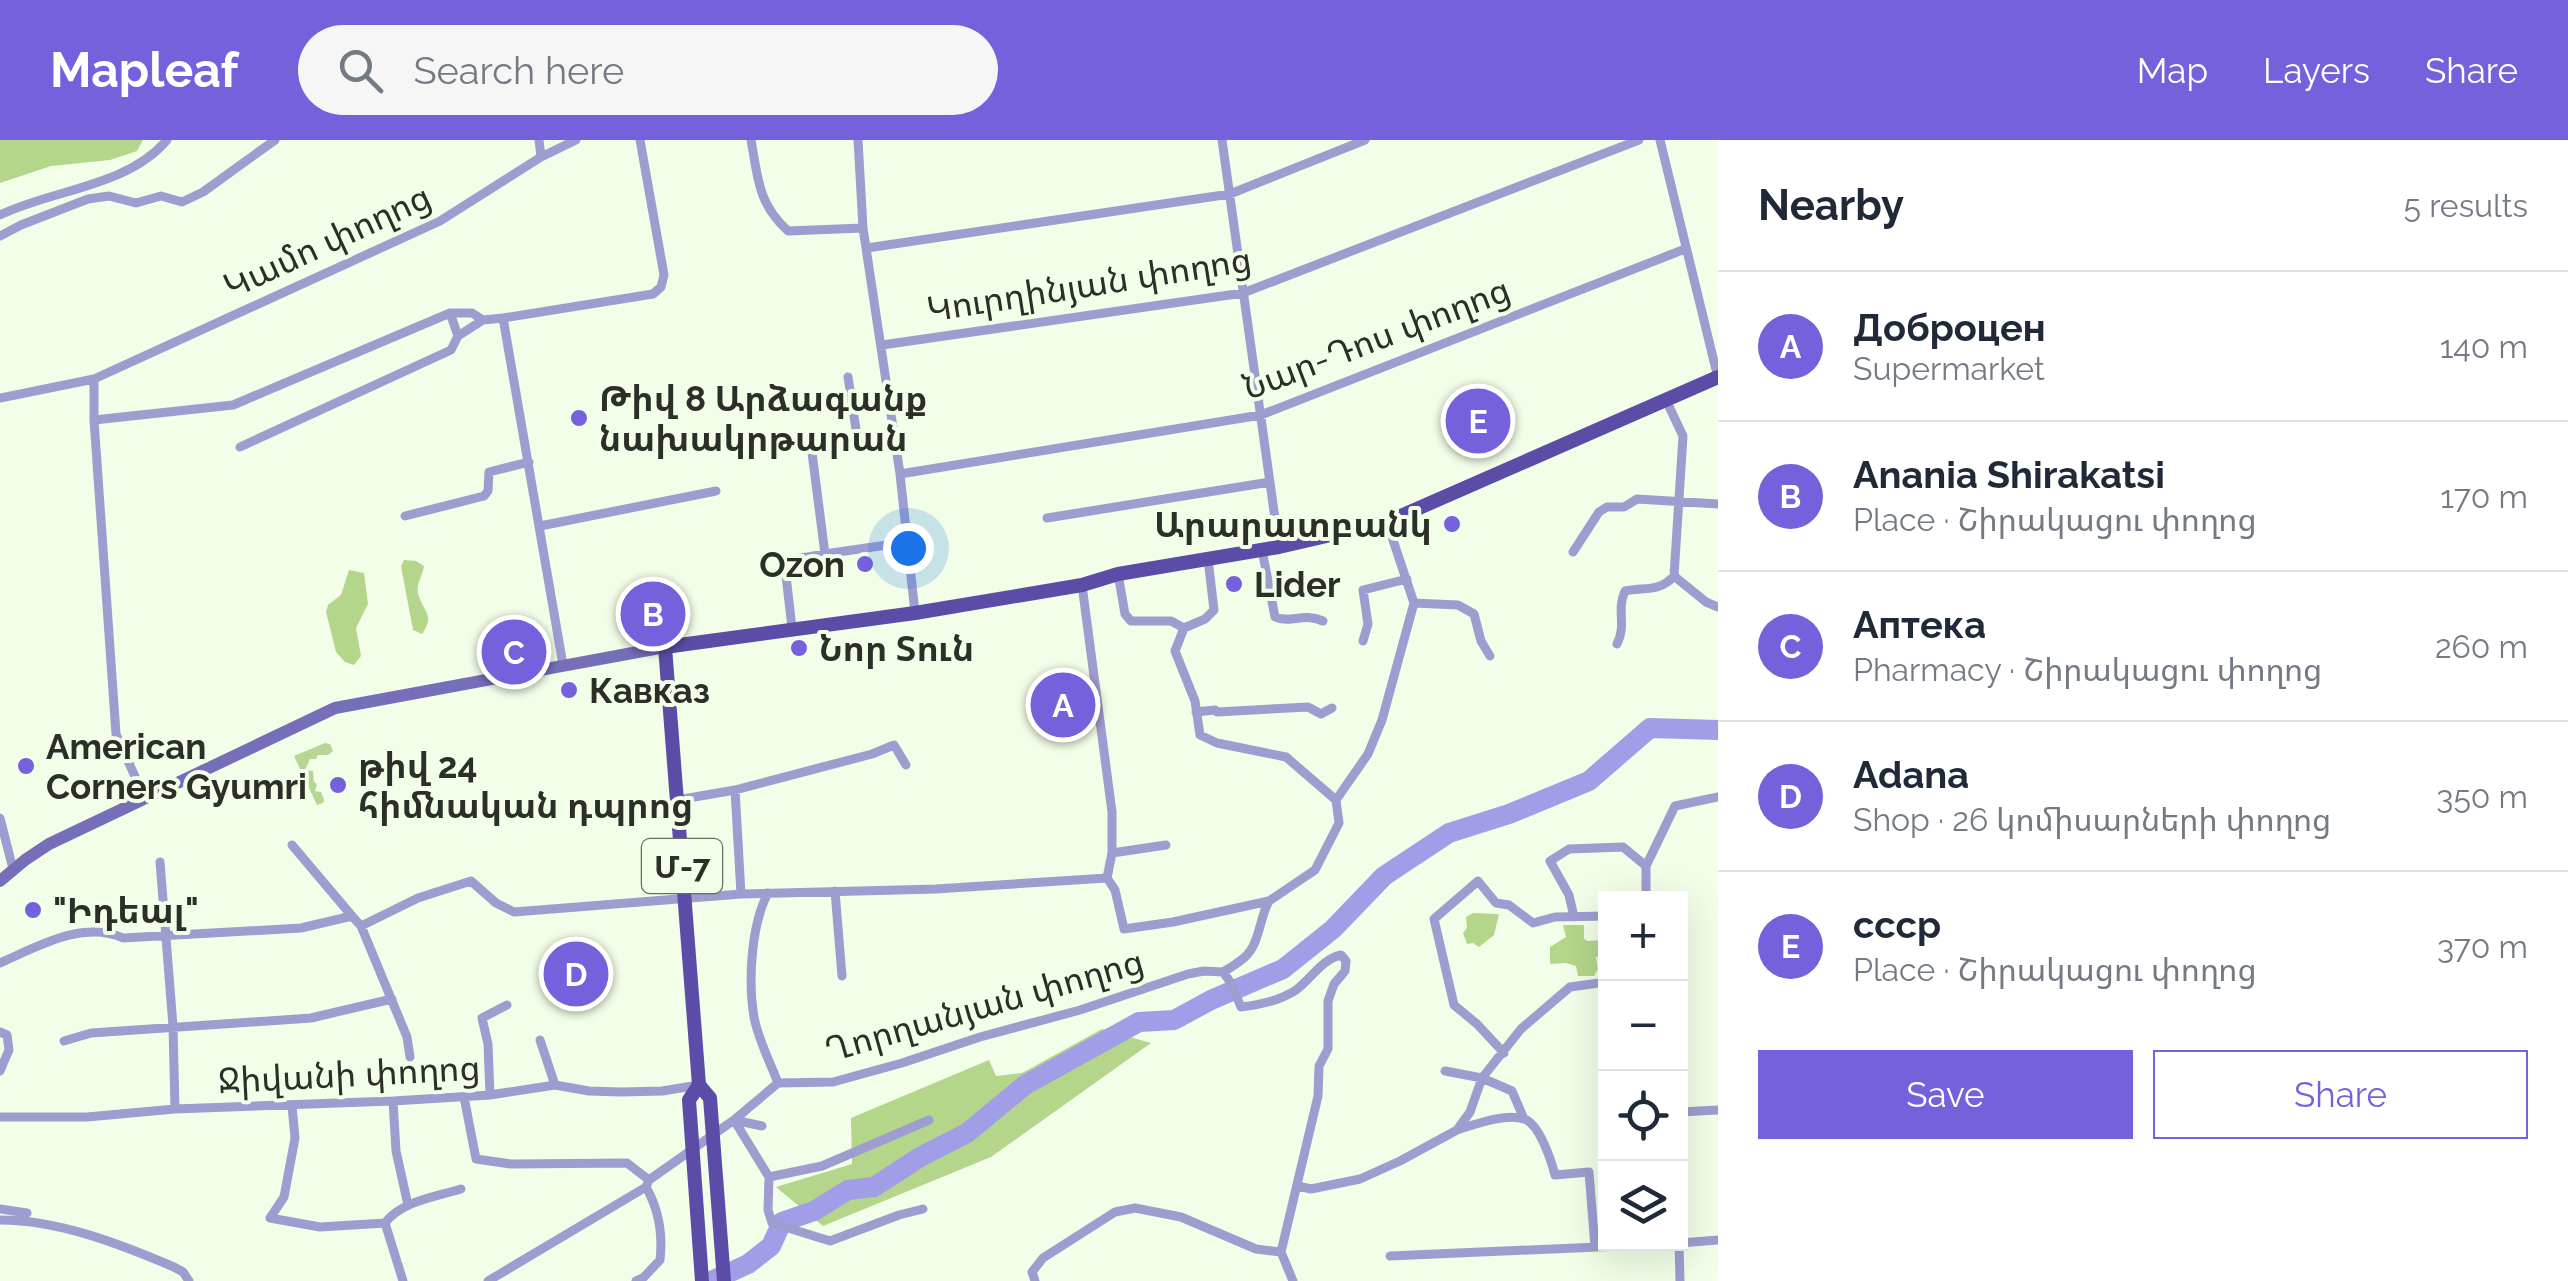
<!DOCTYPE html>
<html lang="en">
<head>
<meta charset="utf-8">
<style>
	:root { --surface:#fff; --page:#f6f6f7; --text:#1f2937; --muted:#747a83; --line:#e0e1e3; --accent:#7461db }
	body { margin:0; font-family:Raleway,"Noto Sans Armenian",sans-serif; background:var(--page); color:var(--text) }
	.controls { position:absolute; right:30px; bottom:30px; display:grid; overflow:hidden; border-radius:0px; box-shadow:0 10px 40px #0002 }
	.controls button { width:90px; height:90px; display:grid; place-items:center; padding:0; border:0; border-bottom:2px solid var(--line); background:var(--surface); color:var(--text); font:50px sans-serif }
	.you { position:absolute; left:908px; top:408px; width:35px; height:35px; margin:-25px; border:8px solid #fff; border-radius:50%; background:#1a73e8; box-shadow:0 0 0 15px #1a73e833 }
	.badge { display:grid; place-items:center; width:65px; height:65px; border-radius:50%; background:var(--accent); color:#fff; font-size:32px; font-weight:700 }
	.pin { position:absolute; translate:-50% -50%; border:5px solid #fff; box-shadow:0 2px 10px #0006 }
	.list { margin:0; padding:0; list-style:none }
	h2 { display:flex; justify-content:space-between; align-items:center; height:130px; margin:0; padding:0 40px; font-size:42px }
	h2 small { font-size:32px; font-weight:400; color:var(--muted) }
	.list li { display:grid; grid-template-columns:65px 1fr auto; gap:30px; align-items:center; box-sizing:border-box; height:150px; padding:0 40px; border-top:2px solid var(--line) }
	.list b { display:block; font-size:38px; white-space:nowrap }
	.list p { margin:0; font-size:32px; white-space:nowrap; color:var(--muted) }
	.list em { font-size:32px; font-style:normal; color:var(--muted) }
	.actions { display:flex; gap:20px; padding:30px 40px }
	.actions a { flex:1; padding:22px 0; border:2px solid var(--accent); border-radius:0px; text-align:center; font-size:35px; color:var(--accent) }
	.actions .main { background:var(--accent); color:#fff }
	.icon { flex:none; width:55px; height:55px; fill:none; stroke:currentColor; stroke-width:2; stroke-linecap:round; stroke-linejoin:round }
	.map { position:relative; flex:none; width:1718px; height:1141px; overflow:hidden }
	header { display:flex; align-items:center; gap:60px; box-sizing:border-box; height:140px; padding:0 50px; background:var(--accent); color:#fff }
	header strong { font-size:48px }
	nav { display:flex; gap:55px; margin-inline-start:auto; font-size:35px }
	.search { width:700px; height:90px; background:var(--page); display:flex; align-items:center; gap:25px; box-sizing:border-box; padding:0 35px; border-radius:55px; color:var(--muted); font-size:38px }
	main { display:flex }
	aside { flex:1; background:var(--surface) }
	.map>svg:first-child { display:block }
	.green { fill:#b6d693 }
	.forest { fill:#b3d68b }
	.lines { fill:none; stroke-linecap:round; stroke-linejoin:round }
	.river { stroke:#a29de7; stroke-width:20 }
	.minor { stroke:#9f9dd0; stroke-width:9 }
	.secondary { stroke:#766eb9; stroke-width:12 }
	.primary { stroke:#5a4ca7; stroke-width:14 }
	.primary-bridge { stroke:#5a4ca7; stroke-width:14 }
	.poi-dot { fill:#7461db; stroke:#f3fee8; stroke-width:4 }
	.labels { text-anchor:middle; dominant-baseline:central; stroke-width:8; stroke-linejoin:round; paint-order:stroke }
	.shield { fill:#f3fee8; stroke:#676d61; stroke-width:2.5 }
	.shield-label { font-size:32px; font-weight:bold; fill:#2b2f27 }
	.street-label { font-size:35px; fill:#2b2f27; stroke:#f3fee8 }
	.poi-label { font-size:35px; font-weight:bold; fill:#2b2f27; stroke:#f3fee8; text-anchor:start }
</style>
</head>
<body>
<header>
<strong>Mapleaf</strong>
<div class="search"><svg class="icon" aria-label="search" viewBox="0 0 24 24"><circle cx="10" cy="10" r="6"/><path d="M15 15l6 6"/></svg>Search here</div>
<nav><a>Map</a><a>Layers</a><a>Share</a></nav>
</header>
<main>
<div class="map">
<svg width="1718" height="1141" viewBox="0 0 1718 1141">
	<rect width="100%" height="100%" fill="#f3fee8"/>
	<path class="green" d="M 325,603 L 330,604 L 333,611 L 328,615 L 318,615 L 316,619 L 310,619 L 305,630 L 313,631 L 314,642 L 317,644 L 315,651 L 321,652 L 324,660 L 323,663 L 317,665 L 294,616 Z"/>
	<path class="forest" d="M 0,0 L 143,0 L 137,11 L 110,20 L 51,26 L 0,43 Z
		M 404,420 L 416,421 L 424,426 C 423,435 416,444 418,453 C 422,471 436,474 422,494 L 413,490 L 401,426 Z
		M 349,430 L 364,433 L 368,464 L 356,488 L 361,516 L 354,525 L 345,522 L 336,512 L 326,472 L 328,465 L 341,455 Z
		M 1473,773 L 1499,774 L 1494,795 L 1479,807 L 1473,803 L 1467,804 L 1463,793 L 1467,788 L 1466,777 Z
		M 1563,785 L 1584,785 L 1584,799 L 1588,801 L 1605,800 L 1605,811 L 1601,816 L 1596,817 L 1598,829 L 1594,836 L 1578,836 L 1576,826 L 1566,823 L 1550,824 L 1550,807 L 1566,797 Z
		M 1102,889 L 1151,903 L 991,1017 L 823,1086 L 776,1047 L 852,1024 L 851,978 L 989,920 L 996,936 L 1022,933 Z"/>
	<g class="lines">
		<path class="river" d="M 711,1141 L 748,1124 L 771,1106 L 782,1082 L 814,1071 L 848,1050 L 874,1047 L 920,1017 L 967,993 L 1025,945 L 1139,882 L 1174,880 L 1211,860 L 1283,829 L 1333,789 L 1384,736 L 1449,693 L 1509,674 L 1589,641 L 1650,588 L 1718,590"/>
		<path class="minor" d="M 539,0 L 541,17
			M 751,0 C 758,38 758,64 788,91 L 863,88
			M 858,0 L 863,88 L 900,334 L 915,473
			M 1222,0 L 1279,407
			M 1660,0 L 1718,238
			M 0,75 C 54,49 127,47 167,0
			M 0,96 L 21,85 L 88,59 L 109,56 L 136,63 L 161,56 L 182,62 L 203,52 L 275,0
			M 867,108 L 1230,54 L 1365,0
			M 458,196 L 483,180 L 503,178
			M 882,205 L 1243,153 L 1639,0
			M 848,237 L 857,296 L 894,293
			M 94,239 L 94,280 L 116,594 L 145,659
			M 0,258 L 94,239 L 440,81 L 541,17 L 576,0
			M 1666,260 L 1683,296 L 1674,436 L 1706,462 L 1718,467
			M 94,280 L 233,265 L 450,173 L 472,173 L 483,180
			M 240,307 L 451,210 L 458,196 L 450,173
			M 900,334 L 1261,275 L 1685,109
			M 405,376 L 484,356 L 488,351 L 489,332 L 529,322
			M 1047,378 L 1270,342
			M 540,386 L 716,351
			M 1262,410 L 1275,477 C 1291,484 1302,472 1323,481
			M 1573,412 L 1599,372 L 1607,367 L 1624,367 L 1637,359 L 1718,364
			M 825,414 L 907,402
			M 1208,419 L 1214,470 L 1205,479 L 1184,488 L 1175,511 L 1195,561 L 1200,595 L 1217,603 L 1286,617 L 1336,660
			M 1118,434 L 1125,474 L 1131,481 L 1171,481 L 1184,488
			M 1082,445 L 1112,672 L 1112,713 L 1107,738 L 1115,750 L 1124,789 L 1173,782 L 1269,761 L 1315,730 L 1339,683 L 1336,660 L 1368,614 L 1382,580 L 1414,463 L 1387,382
			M 1414,463 L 1458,465 L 1474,474 L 1481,501 L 1490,516
			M 792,488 L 785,427 L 790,420 L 825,414 L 811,305 L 857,296
			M 1363,501 L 1368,484 L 1363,450 L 1407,439
			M 1617,504 C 1627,484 1616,471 1625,451 C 1644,447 1660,452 1674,436
			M 563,525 L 503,178 L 653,154 L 661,147 L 664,135 L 640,0
			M 1196,572 L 1215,570 L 1217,572 L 1308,567 L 1321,574 L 1332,568
			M 735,650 L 741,754
			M 677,660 L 735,650 L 872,614 L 894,605 L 906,625
			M 0,678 L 13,729
			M 292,705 L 352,776
			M 1112,713 L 1166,705
			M 160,722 L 173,886 L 175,969
			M 835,751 L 842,836
			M 1646,758 L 1646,726 L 1675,666 L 1718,657
			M 1574,777 L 1569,755 L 1550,721 L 1569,709 L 1623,707 L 1646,726
			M 361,786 L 407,897 L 410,917
			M 0,823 C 37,807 82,780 123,798 L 301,788 L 352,776 L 361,786 L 418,758 L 471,741 L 496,763 L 514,772 L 741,754 L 936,749 L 1107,738
			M 1223,832 C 1230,828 1238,823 1245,817 C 1260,803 1259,779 1269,761
			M 0,892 L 7,895 L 9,910 L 0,931
			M 540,900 L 555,945
			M 64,901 L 91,893 L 311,878 L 392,859
			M 1504,913 L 1477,884 L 1454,865 L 1434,779 L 1478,741 L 1496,763 L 1509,765 L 1533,783 L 1555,777 L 1606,776
			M 1445,931 L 1482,938 L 1512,951 L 1524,979
			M 778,943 L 833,942 L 902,923 L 980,897 L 1080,870 L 1188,834 L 1204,831 L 1223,832 L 1231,843 L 1241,867 C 1259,865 1281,860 1296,850 C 1311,839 1322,819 1341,815 L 1346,821 L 1345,831 L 1334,844 L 1328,861 L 1328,909 L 1319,926 L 1318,956 L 1281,1112 L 1293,1141
			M 490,955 L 488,904 L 482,878 L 507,865
			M 464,957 L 476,1019 L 511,1024 L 627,1023 L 649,1040
			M 393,961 L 396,1011 L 408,1065
			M 292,966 L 295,998 L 284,1057 L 270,1078 L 320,1087 L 385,1083
			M 1680,972 L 1718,970
			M 0,977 L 87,977 L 175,969 L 393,961 L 490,955 L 555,945 L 589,951 L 621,952 L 662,951 L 699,945
			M 762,986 L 734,980 L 769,1037 L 822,1026 L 929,980
			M 1460,989 C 1476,984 1506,973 1524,979 C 1539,983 1551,1020 1555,1035 L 1589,1032 L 1595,1107
			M 769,1037 L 768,1070 L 772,1083 L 830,1101 L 899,1075 L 923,1069
			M 1298,1046 L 1311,1049 L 1360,1039 L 1400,1021 L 1457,990 L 1470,972 L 1482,938 L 1521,889 L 1570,847 L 1606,842
			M 0,1069 L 27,1073
			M 0,1080 C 59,1080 120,1104 174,1127 L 183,1132 L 189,1141
			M 1680,1103 L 1718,1100
			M 1679,1104 L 1680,1141
			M 1390,1116 L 1666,1104
			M 403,1141 L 385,1083 C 402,1061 435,1057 461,1049
			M 488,1141 L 646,1047
			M 636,1141 L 643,1138 L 660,1120 C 663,1094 659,1070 646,1047 L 649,1040 L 734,980 L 778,943 C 770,922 758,899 754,877 C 748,841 751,785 768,753
			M 1035,1141 L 1032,1132 L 1043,1118 L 1115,1072 L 1135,1068 L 1181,1077 L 1256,1109 L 1281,1112"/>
		<path class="secondary" d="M 0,741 L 25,720 L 49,704 L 335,568 L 665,507"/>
		<path class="primary" d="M 699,945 L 665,507 L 915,473 L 1082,445 L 1118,434 L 1279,407 L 1387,382 L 1718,237"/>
		<path class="primary-bridge" d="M 702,1141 L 689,960 L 699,945 L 710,958 L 724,1141"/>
	</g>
	<g class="poi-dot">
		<circle cx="579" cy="278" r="10"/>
		<circle cx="1452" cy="384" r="10"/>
		<circle cx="865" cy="424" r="10"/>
		<circle cx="1234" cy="444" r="10"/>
		<circle cx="799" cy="508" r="10"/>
		<circle cx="569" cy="550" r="10"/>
		<circle cx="26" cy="626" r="10"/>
		<circle cx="338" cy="645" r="10"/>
		<circle cx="33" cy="770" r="10"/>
	</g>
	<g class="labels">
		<rect class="shield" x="642" y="699" width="80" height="54" rx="8"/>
		<g class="shield-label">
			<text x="682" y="726">Մ-7</text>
		</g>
		<g class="street-label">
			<text transform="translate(327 101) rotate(-25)">Կամո փողոց</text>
			<text transform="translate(1089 144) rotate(-9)">Կուրղինյան փողոց</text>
			<text transform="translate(1376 198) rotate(-21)">Նար-Դոս փողոց</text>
			<text transform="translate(984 865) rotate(-16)">Ղորղանյան փողոց</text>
			<text transform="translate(349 934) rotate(-3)">Ջիվանի փողոց</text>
		</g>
		<g class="poi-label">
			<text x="599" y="258">Թիվ 8 Արձագանք<tspan x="599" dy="40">նախակրթարան</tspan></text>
			<text x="1432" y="384" text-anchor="end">Արարատբանկ</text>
			<text x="845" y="424" text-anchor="end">Ozon</text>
			<text x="1254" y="444">Lider</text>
			<text x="819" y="508">Նոր Տուն</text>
			<text x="589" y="550">Кавказ</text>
			<text x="46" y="606">American<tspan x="46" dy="40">Corners Gyumri</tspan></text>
			<text x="358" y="625">թիվ 24<tspan x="358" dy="40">հիմնական դպրոց</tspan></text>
			<text x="53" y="770">"Իդեալ"</text>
		</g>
	</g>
</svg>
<div class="controls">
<button>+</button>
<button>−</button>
<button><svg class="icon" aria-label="locate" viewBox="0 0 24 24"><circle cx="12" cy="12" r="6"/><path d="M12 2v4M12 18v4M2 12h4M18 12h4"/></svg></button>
<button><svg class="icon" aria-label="layers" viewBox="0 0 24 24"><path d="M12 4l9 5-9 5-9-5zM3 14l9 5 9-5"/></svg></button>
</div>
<div class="you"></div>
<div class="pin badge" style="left:1063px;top:565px">A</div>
<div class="pin badge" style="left:653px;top:474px">B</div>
<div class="pin badge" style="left:514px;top:512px">C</div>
<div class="pin badge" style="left:576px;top:834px">D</div>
<div class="pin badge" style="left:1478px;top:281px">E</div>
</div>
<aside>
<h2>Nearby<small>5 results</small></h2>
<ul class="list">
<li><span class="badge">A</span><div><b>Доброцен</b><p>Supermarket</p></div><em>140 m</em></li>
<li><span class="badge">B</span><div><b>Anania Shirakatsi</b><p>Place · Շիրակացու փողոց</p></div><em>170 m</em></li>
<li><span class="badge">C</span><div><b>Аптека</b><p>Pharmacy · Շիրակացու փողոց</p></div><em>260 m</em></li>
<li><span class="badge">D</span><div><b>Adana</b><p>Shop · 26 կոմիսարների փողոց</p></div><em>350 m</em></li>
<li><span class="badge">E</span><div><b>ссср</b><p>Place · Շիրակացու փողոց</p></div><em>370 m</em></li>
</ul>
<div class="actions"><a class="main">Save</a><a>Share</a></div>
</aside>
</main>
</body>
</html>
